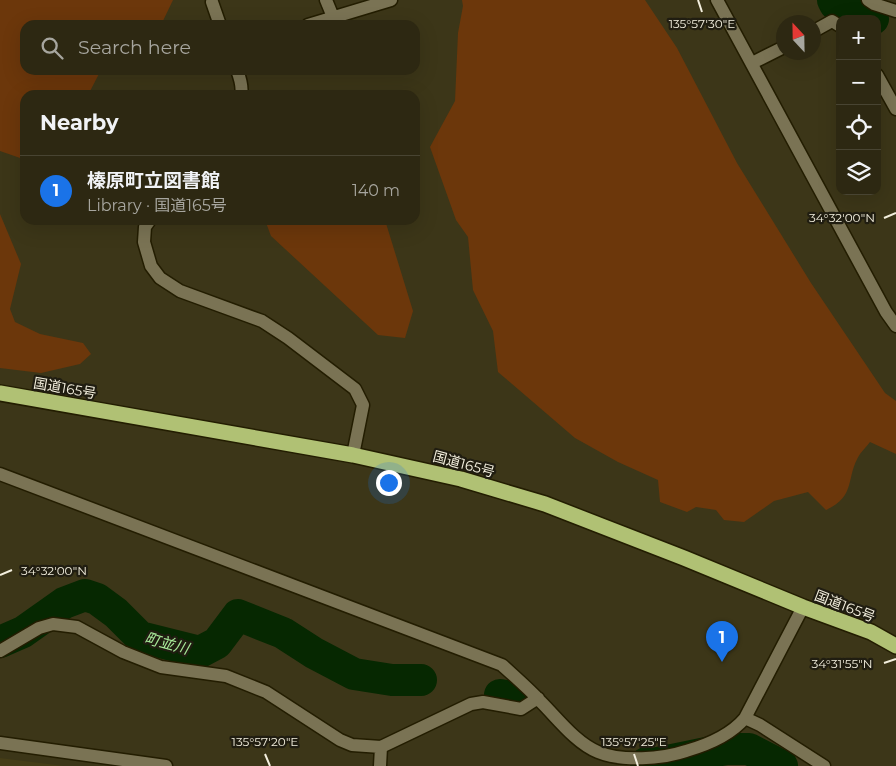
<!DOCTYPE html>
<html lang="en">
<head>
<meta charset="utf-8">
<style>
	:root { --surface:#2d2812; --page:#393420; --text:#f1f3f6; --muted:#a7a69f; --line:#484432; --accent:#1a73e8 }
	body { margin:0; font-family:Montserrat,"Noto Sans JP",sans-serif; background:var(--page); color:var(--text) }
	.controls { position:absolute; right:15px; top:15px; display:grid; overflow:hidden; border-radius:10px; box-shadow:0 5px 20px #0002 }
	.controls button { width:45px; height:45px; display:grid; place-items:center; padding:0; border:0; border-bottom:1px solid var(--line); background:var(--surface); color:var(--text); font:25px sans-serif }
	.compass { position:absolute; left:776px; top:15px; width:45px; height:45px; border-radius:50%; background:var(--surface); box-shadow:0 5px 20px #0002; rotate:338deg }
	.you { position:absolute; left:388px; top:482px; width:18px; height:18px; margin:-12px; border:4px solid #fff; border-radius:50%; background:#1a73e8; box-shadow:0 0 0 8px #1a73e833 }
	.badge { display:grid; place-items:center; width:32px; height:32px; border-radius:50%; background:var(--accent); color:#fff; font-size:16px; font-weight:700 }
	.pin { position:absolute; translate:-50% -41px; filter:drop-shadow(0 1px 2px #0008) }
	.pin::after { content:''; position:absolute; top:26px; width:18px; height:15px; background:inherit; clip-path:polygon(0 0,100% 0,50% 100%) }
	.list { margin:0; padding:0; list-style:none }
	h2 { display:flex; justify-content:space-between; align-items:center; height:65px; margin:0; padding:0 20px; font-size:21px }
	h2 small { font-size:16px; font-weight:400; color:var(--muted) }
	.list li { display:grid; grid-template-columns:32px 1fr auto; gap:15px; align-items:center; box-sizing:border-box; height:70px; padding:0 20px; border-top:1px solid var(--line) }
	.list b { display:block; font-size:19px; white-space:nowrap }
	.list p { margin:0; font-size:16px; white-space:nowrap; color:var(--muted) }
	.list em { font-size:16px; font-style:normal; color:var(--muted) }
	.icon { flex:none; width:28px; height:28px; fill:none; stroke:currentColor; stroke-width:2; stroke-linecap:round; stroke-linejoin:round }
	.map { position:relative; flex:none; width:896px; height:766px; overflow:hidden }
	.search { position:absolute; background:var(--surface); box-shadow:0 5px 20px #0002; left:20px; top:20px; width:400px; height:55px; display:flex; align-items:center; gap:12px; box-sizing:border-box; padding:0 18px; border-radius:15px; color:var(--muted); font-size:19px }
	.panel { position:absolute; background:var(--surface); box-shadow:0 5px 20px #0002; left:20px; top:90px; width:400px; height:135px; border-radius:15px }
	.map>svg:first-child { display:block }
	.built { fill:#453d17 }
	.green { fill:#6c370b }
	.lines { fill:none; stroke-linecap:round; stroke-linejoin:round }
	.river { stroke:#062801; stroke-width:32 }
	.street-casing { stroke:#231d01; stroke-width:15 }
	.highway-casing { stroke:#231d01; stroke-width:18 }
	.street { stroke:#7a7354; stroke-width:12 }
	.highway { stroke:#b0c174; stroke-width:15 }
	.ticks { fill:none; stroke:#f3efde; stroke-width:2 }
	.labels { text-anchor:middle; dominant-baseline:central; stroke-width:4.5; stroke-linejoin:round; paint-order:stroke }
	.street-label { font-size:14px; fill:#f3efde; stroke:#201d11 }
	.water-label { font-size:15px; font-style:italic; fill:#a8ea9a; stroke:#201d11 }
	.ticks-label { font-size:12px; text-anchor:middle; fill:#f3efde; stroke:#201d11; stroke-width:4.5; stroke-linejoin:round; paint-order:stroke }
</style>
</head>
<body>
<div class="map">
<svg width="896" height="766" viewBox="0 0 896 766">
	<rect width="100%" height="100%" fill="#3c3618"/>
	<path class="built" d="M 0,758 L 64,766 L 0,766 Z"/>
	<path class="green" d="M 0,0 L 173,0 L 161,25 L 25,25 L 25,70 L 101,70 L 88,95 L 25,95 L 25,159 L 23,159 L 0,151 Z
		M 462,0 L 645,0 L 677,48 L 737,163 L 811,283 L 885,393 L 896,401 L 896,454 L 870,442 C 867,446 863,450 860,454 C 845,477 857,496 826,510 L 808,492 L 774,501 L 744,522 L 724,520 L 716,510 L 696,507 L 687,512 L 660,502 L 658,480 L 618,462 L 575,438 L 498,372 L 493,331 L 473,290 L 468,237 L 456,220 L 430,147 L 455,101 L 458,33 L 463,6 Z
		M 0,214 L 21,264 L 10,309 L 15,322 L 40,334 L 83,343 L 91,354 L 80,364 L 41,373 L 0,368 Z
		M 265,220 L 385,220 L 413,311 L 405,338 L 378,335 L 271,236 Z"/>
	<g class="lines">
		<path class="river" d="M 833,0 L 835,4 L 873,19
			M 0,642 L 23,632 L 64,603 L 85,595 L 97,599 L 116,613 L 140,637 L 200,652 L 217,643 L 238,615 L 283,633 L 314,653 L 354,674 L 392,680 L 421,680
			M 500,695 L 516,698
			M 646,763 L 653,764 L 726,749 L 749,749 L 782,766"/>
		<defs>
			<path id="street" d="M 326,0 L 333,17
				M 717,0 L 886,312 L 896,326
				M 868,0 L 874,4 L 896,11
				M 212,2 L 220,25
				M 308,25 L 391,0
				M 814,31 L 832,21 L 840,26
				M 752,63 L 784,47
				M 237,70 C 240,78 243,87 241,95
				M 877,75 L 896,109
				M 150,220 L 145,227 L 144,242 L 151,266 L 160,278 L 180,291 L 262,321 L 288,338 L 355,389 L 363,405 L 353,455
				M 0,474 L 502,665 C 515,677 529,689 541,702 C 558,719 576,743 598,752 C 622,762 662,759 686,751 C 707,745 730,736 745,718 L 803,607
				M 0,651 L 39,628 L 53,624 L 77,627 L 123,652 L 161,667 L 226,676 L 266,692 L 340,740 L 352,745 L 381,747 L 471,704 L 483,702 L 521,709 L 538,698
				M 745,718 L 760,725 L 824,766
				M 0,743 L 166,766
				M 380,766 L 381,747"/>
			<path id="highway" d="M 0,393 L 353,455 L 461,479 L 545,504 L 684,558 L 803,607 L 871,632 L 896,646"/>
		</defs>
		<use href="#street" class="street-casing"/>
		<use href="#highway" class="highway-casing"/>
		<use href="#street" class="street"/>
		<use href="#highway" class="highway"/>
	</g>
	<path class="ticks" d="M 698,0 L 702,12M 884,218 L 896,213M 0,575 L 12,570M 884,663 L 896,659M 265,754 L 270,766M 634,754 L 638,766"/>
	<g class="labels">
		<g class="street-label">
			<text transform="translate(65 388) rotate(10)">国道165号</text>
			<text transform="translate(464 464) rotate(15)">国道165号</text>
			<text transform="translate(845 606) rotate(21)">国道165号</text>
		</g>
		<g class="water-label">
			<text transform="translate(167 643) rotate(15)">町並川</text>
		</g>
	</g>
	<g class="ticks-label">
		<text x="702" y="28">135°57'30"E</text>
		<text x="842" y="222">34°32'00"N</text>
		<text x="54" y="575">34°32'00"N</text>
		<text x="842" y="668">34°31'55"N</text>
		<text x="265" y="746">135°57'20"E</text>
		<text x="634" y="746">135°57'25"E</text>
	</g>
</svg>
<div class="controls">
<button>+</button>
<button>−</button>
<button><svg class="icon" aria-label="locate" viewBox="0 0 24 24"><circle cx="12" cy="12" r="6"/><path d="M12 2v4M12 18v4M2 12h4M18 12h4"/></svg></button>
<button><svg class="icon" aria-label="layers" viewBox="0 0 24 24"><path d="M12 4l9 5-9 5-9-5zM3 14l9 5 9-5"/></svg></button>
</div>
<svg class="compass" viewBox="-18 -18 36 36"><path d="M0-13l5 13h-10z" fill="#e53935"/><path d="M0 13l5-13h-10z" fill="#a7a69f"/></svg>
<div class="you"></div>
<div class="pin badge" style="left:722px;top:662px">1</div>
<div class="search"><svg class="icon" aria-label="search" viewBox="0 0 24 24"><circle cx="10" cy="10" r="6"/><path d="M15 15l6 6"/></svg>Search here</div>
<section class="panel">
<h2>Nearby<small></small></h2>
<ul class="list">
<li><span class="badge">1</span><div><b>榛原町立図書館</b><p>Library · 国道165号</p></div><em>140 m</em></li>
</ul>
</section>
</div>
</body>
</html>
